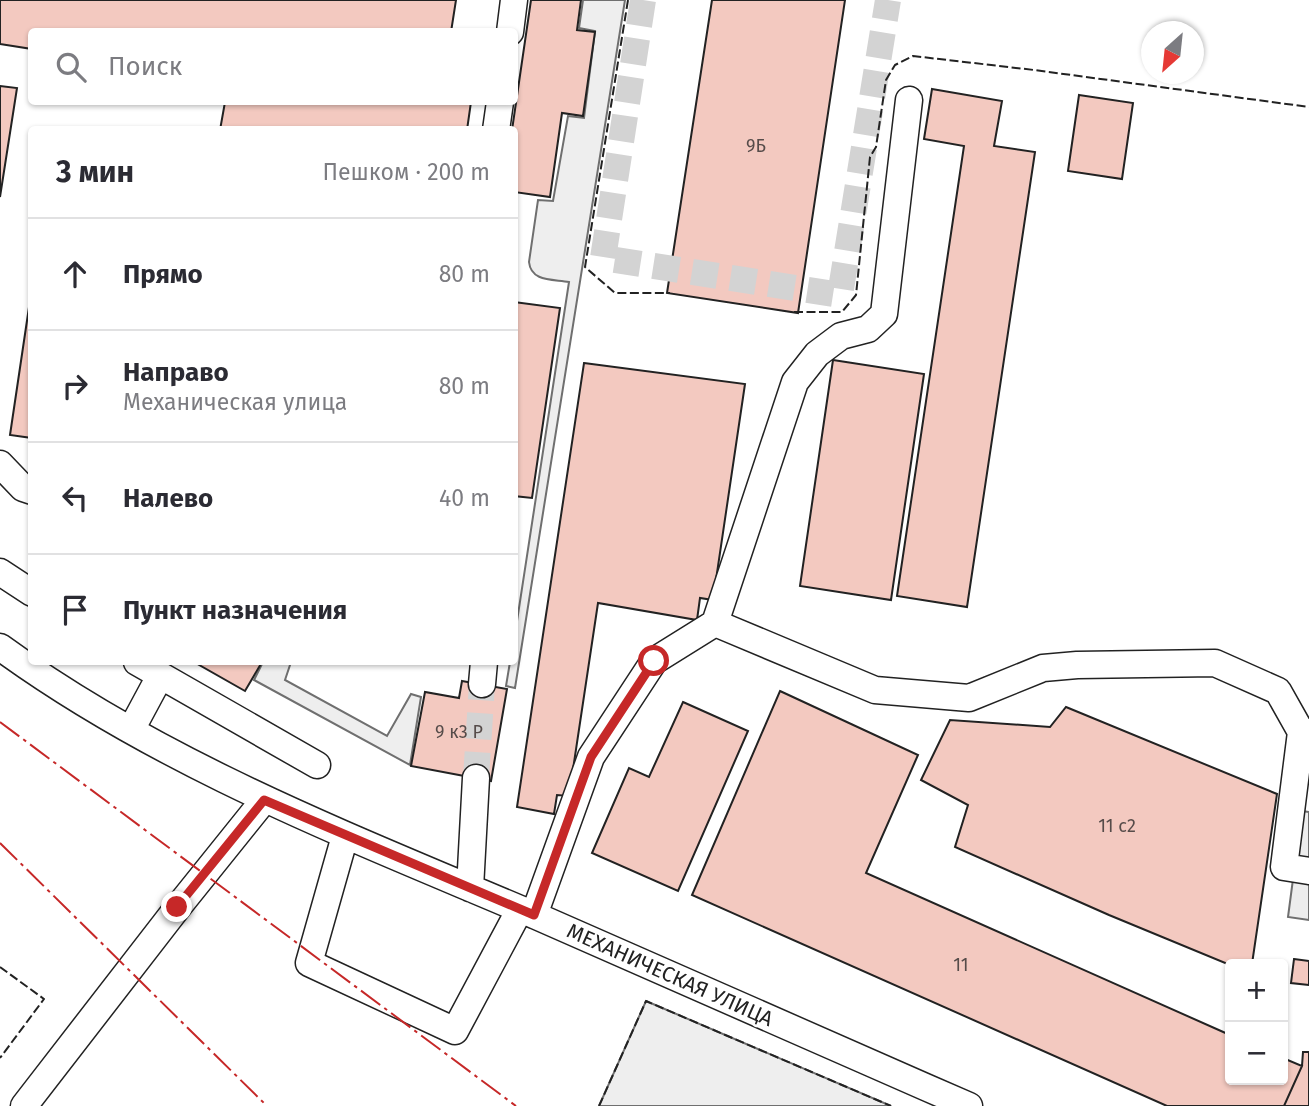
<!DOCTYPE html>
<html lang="ru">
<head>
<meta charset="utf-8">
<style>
	:root { --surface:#fff; --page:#f2f2f3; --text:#2b2b33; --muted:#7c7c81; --line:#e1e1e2 }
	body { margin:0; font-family:"Fira Sans",sans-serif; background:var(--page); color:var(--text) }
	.controls { position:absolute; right:21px; bottom:21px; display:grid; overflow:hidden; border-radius:7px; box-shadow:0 2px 5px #0004 }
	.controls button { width:63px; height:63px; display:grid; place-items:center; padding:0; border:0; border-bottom:2px solid var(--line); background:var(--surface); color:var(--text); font:35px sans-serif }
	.compass { position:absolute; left:1141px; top:21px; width:63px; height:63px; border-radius:50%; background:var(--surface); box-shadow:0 2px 5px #0004; rotate:207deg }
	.stop { position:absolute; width:21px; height:21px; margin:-16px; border:5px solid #c62828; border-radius:50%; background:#fff }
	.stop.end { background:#c62828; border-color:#fff; box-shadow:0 2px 7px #0008 }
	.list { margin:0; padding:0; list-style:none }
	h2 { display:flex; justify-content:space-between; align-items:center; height:91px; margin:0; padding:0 28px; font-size:30px }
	h2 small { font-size:23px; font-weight:400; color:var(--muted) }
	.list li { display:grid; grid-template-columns:46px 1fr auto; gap:21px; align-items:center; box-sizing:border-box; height:112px; padding:0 28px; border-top:2px solid var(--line) }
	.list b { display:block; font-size:26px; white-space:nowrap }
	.list p { margin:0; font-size:23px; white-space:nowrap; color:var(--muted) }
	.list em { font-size:23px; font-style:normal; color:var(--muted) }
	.icon { flex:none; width:38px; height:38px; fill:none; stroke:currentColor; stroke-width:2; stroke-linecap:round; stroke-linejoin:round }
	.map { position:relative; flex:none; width:1309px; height:1106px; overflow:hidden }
	.search { position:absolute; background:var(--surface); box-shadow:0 2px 5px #0004; left:28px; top:28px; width:490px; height:77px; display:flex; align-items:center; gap:18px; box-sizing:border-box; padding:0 24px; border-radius:7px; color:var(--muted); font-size:26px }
	.panel { position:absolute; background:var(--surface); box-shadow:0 2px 5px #0004; left:28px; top:126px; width:490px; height:539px; border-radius:7px }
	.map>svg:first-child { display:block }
	.green { fill:#eee; stroke:#6f6f6f; stroke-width:2 }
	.parking { fill:#ededed; stroke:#6f6f6f; stroke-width:2 }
	.building { fill:#f3c9c0; stroke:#222; stroke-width:2 }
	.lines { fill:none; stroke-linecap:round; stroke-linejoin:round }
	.minor-tunnel { stroke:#d3d3d3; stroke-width:26; stroke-dasharray:26 13; stroke-linecap:butt }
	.minor-casing { stroke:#222; stroke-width:29 }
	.minor { stroke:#fff; stroke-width:26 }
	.fence { stroke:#222; stroke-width:2; stroke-dasharray:9 3.5; stroke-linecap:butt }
	.power { stroke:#c62828; stroke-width:2; stroke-dasharray:24 5 3.5 5; stroke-linecap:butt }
	.route { stroke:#c62828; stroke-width:9 }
	.labels { text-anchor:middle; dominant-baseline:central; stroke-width:5; stroke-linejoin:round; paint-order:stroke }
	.number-label { font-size:18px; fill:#564c4a }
	.street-label { font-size:21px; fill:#222; stroke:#fff }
</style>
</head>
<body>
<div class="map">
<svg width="1309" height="1106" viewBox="0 0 1309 1106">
	<rect width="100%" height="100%" fill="#fff"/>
	<path class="green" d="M 583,0 L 625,0 L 515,688 L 506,686 L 510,662 L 514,662 L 515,634 L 569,282 C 553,279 531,282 529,262 L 538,200 L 553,201 L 568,116 L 584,118 L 595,31 L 579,28 Z
		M 263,662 L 291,662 L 285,680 L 387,736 L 411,694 L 421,697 L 410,765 L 254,680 Z
		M 646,1001 L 891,1106 L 599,1106 Z"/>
	<path class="parking" d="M 1302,811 L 1309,812 L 1309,920 L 1288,917 Z"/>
	<path class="building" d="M 0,0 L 456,0 L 451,32 L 32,32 L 32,49 L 0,44 Z
		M 531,0 L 581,0 L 577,30 L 595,32 L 583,116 L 562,113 L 550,197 L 514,192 L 514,130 L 512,130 Z
		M 712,0 L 845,0 L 798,313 L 667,293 Z
		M 0,86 L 17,88 L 0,197 Z
		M 932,89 L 1002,101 L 994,146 L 1035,152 L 967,607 L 897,596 L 964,146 L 924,139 Z
		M 1079,95 L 1133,103 L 1122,179 L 1068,171 Z
		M 225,102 L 471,102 L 467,130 L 220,130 Z
		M 32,287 L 32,438 L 10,435 Z
		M 514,302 L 560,308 L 532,498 L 514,496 Z
		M 833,360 L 924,374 L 891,600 L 800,586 Z
		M 584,363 L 745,384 L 713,600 L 700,598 L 697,620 L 598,603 L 569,796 L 557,795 L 554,814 L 517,807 Z
		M 194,662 L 262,662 L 245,691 Z
		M 462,681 L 507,689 L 491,781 L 411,766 L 425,692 L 459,698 Z
		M 780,691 L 918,755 L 866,873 L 1230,1035 L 1230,1080 L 1283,1080 L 1283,1058 L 1302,1066 L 1284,1106 L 1167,1106 L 692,895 Z
		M 683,702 L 748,731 L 678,891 L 592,853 L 629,768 L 649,777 Z
		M 1066,707 L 1277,794 L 1252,964 L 1230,965 L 1109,915 L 955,847 L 968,805 L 921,780 L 950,720 L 1050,727 Z
		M 1294,959 L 1309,961 L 1309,985 L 1291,983 Z
		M 1303,1052 L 1309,1052 L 1309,1106 L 1284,1106 L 1302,1066 Z"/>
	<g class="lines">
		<path class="minor-tunnel" d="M 643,0 L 603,258 L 840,295 L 888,0
			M 476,778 L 482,684"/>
		<defs>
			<path id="minor" d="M 510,32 L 514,0
				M 496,130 L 500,102
				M 0,464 L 23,488 L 32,491
				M 0,572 L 32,593
				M 715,623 L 795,382 L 817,354 L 841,336 L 868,329 L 884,314 L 909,100
				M 0,647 C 162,765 351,837 534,915 C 680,978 824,1043 969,1106
				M 137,662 L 317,765
				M 482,684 L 484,662
				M 131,730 L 160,676
				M 1301,732 L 1284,867 L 1309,871
				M 345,836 L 309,963 L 455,1031 L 520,909
				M 470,888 L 476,778
				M 534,915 L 591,757 L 654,661 L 715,623 L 875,690 L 969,698 L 1043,668 L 1077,665 L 1215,663 L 1278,691 L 1301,732 L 1309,732
				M 24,1106 L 178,907 L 264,800"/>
		</defs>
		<use href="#minor" class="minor-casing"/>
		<use href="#minor" class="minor"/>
		<path class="fence" d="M 628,0 L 585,267 L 615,293 L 670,293
			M 794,312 L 842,312 L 856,295 L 870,157 L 876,147 L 886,80 L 895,65 L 913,56 L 1034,70 L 1309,107
			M 0,967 L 44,999 L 0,1058
			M 599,1106 L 646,1001 L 891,1106"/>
		<path class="power" d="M 0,722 L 516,1106
			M 0,843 L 267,1106"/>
	</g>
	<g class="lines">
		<path class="route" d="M 177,907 L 264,800 L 534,915 L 591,757 L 654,661"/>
	</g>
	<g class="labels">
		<g class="number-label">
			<text x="756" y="146">9Б</text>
			<text x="459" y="732">9 к3 Р</text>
			<text x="1117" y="826">11 с2</text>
			<text x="961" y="965">11</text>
		</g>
		<g class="street-label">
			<text transform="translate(670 975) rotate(24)">МЕХАНИЧЕСКАЯ УЛИЦА</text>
		</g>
	</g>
</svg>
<div class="controls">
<button>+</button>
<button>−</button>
</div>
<svg class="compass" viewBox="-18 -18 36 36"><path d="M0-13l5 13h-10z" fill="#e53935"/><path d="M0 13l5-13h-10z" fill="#7c7c81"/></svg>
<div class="stop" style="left:654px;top:661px"></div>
<div class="stop end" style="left:177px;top:907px"></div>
<div class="search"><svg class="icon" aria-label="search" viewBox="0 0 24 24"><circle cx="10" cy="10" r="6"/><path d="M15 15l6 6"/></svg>Поиск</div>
<section class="panel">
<h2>3 мин<small>Пешком · 200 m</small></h2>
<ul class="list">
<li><svg class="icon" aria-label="ahead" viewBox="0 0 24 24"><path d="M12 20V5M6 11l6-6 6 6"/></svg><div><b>Прямо</b></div><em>80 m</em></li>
<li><svg class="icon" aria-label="right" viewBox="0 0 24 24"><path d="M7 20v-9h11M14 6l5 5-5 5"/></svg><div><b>Направо</b><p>Механическая улица</p></div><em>80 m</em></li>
<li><svg class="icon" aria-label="left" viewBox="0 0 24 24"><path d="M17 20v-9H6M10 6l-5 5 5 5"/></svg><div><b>Налево</b></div><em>40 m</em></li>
<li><svg class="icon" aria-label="arrive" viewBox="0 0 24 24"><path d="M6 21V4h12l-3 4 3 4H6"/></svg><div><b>Пункт назначения</b></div></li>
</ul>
</section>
</div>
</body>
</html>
